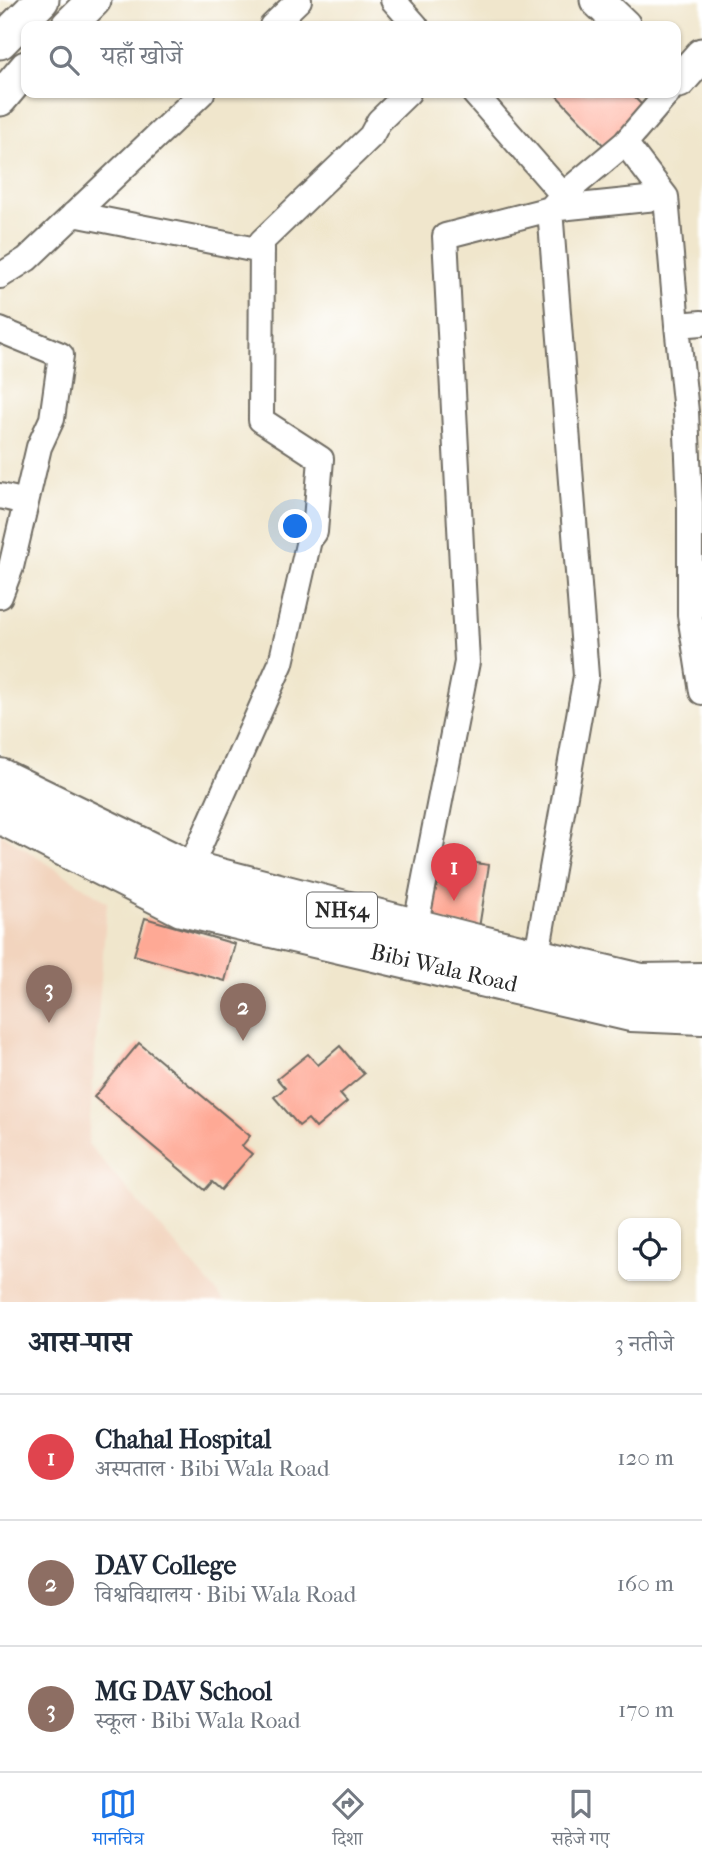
<!DOCTYPE html>
<html lang="hi">
<head>
<meta charset="utf-8">
<style>
	:root { --surface:#fff; --page:#f6f6f7; --text:#1f2937; --muted:#747a83; --line:#e0e1e3; --accent:#1a73e8 }
	body { margin:0; font-family:"IM FELL French Canon","Noto Serif Devanagari",serif; background:var(--page); color:var(--text) }
	.controls { position:absolute; right:21px; bottom:21px; display:grid; overflow:hidden; border-radius:14px; box-shadow:0 2px 5px #0004 }
	.controls button { width:63px; height:63px; display:grid; place-items:center; padding:0; border:0; border-bottom:2px solid var(--line); background:var(--surface); color:var(--text); font:35px sans-serif }
	.you { position:absolute; left:296px; top:527px; width:24px; height:24px; margin:-18px; border:5px solid #fff; border-radius:50%; background:#1a73e8; box-shadow:0 0 0 10px #1a73e833 }
	.badge { display:grid; place-items:center; width:46px; height:46px; border-radius:50%; background:var(--accent); color:#fff; font-size:23px; font-weight:700 }
	.pin { position:absolute; translate:-50% -58px; filter:drop-shadow(0 2px 4px #0008) }
	.pin::after { content:''; position:absolute; top:37px; width:24px; height:21px; background:inherit; clip-path:polygon(0 0,100% 0,50% 100%) }
	.list { margin:0; padding:0; list-style:none }
	h2 { display:flex; justify-content:space-between; align-items:center; height:91px; margin:0; padding:0 28px; font-size:30px }
	h2 small { font-size:23px; font-weight:400; color:var(--muted) }
	.list li { display:grid; grid-template-columns:46px 1fr auto; gap:21px; align-items:center; box-sizing:border-box; height:126px; padding:0 28px; border-top:2px solid var(--line) }
	.list b { display:block; font-size:26px; white-space:nowrap }
	.list p { margin:0; font-size:23px; white-space:nowrap; color:var(--muted) }
	.list em { font-size:23px; font-style:normal; color:var(--muted) }
	.icon { flex:none; width:38px; height:38px; fill:none; stroke:currentColor; stroke-width:2; stroke-linecap:round; stroke-linejoin:round }
	.map { position:relative; flex:none; width:702px; height:1302px; overflow:hidden }
	.search { position:absolute; background:var(--surface); box-shadow:0 2px 5px #0004; left:21px; right:21px; top:21px; height:77px; display:flex; align-items:center; gap:18px; box-sizing:border-box; padding:0 24px; border-radius:14px; color:var(--muted); font-size:26px }
	.sheet { height:469px; background:var(--surface) }
	nav { display:flex; justify-content:space-around; align-items:center; box-sizing:border-box; height:98px; border-top:2px solid var(--line); background:var(--surface); font-size:19px; color:var(--muted) }
	nav a { display:grid; justify-items:center; gap:4px }
	nav .on { color:var(--accent) }
	.map>svg:first-child { display:block }
	.built { fill:#f2d4be }
	.building { fill:#fea995 }
	.lines { fill:none; stroke-linecap:round; stroke-linejoin:round }
	.street-casing { stroke:#706c63; stroke-width:28 }
	.secondary-casing { stroke:#706c63; stroke-width:37 }
	.highway-casing { stroke:#706c63; stroke-width:42 }
	.street { stroke:#fff; stroke-width:24 }
	.secondary { stroke:#fff; stroke-width:33 }
	.highway { stroke:#fff; stroke-width:38 }
	.labels { text-anchor:middle; dominant-baseline:central; stroke-width:5; stroke-linejoin:round; paint-order:stroke }
	.shield { fill:#fff; stroke:#6b6b6b; stroke-width:2 }
	.shield-label { font-size:21px; font-weight:bold; fill:#2b2b2b }
	.street-label { font-size:23px; fill:#2b2b2b; stroke:#fff }
</style>
</head>
<body>
<div class="map">
<svg width="702" height="1302" viewBox="0 0 702 1302">
	<rect width="100%" height="100%" fill="#fff"/>
	<filter id="ink" filterUnits="userSpaceOnUse"><feTurbulence type="fractalNoise" baseFrequency=".0143" numOctaves="2"/><feDisplacementMap in="SourceGraphic" scale="14" xChannelSelector="R" yChannelSelector="G"/><feConvolveMatrix kernelMatrix="1 2 1 2 8 2 1 2 1" color-interpolation-filters="sRGB"/></filter>
	<filter id="wash" filterUnits="userSpaceOnUse"><feTurbulence type="fractalNoise" baseFrequency=".00686" numOctaves="4" result="noise"/><feDisplacementMap in="SourceGraphic" scale="28" xChannelSelector="R" yChannelSelector="G"/><feGaussianBlur stdDeviation="1.57" result="paint"/><feColorMatrix in="noise" values="0 0 0 0 0 0 0 0 0 0 0 0 0 0 0 0 0 1.4 0 .05"/><feComposite in="paint" operator="in"/></filter>
	<g filter="url(#wash)">
		<rect width="100%" height="100%" fill="#f0e6cc"/>
		<path class="built" d="M 0,833 L 107,902 L 88,1144 L 225,1302 L 0,1302 Z"/>
		<g id="blocks">
			<path class="building" d="M 554,93 L 630,93 L 648,111 L 607,149 Z
				M 437,857 L 489,865 L 479,928 L 427,919 Z
				M 145,918 L 235,944 L 225,981 L 134,955 Z
				M 139,1043 L 250,1136 L 242,1146 L 252,1154 L 221,1190 L 212,1182 L 205,1190 L 94,1097 Z
				M 340,1046 L 364,1074 L 340,1094 L 347,1102 L 316,1128 L 308,1119 L 299,1126 L 274,1097 L 285,1088 L 277,1079 L 308,1054 L 318,1065 Z"/>
		</g>
	</g>
	<g filter="url(#ink)">
		<use href="#blocks" fill-opacity="0" stroke="#706c63" stroke-width="2"/>
		<g class="lines">
			<defs>
				<path id="street" d="M 393,0 L 416,26
					M 272,26 L 299,0
					M 474,93 L 563,195
					M 668,93 L 625,143 L 666,197 L 677,325 L 702,323
					M 74,214 L 262,251
					M 0,276 L 27,259 L 202,93
					M 677,325 L 686,412 L 690,503 L 690,615 L 702,692
					M 0,330 L 61,355 L 52,419 L 39,447 L 11,567 L 0,596
					M 0,496 L 26,502
					M 189,870 L 281,663 L 309,540 L 315,532 L 321,459 L 261,420 L 262,241 L 371,136 L 379,121 L 408,93
					M 415,929 L 467,662 L 445,236 L 550,209 L 666,197
					M 534,971 L 586,676 L 550,209 L 563,195 L 625,143"/>
				<path id="secondary" d="M 597,0 L 624,26
					M 68,26 L 94,0
					M 0,42 L 42,0
					M 676,78 L 679,81 L 702,55
					M 0,99 L 26,68"/>
				<path id="highway" d="M 0,778 L 189,870 L 469,942 L 641,983 L 702,982
					M 0,814 L 182,907 L 631,1012 L 702,1015"/>
			</defs>
			<use href="#street" class="street-casing"/>
			<use href="#secondary" class="secondary-casing"/>
			<use href="#highway" class="highway-casing"/>
			<use href="#street" class="street"/>
			<use href="#secondary" class="secondary"/>
			<use href="#highway" class="highway"/>
		</g>
	</g>
	<g class="labels">
		<rect class="shield" x="307" y="892.5" width="70" height="35" rx="5"/>
		<g class="shield-label">
			<text x="342" y="910">NH54</text>
		</g>
		<g class="street-label">
			<text transform="translate(444 968) rotate(13)">Bibi Wala Road</text>
		</g>
	</g>
</svg>
<div class="controls">
<button><svg class="icon" aria-label="locate" viewBox="0 0 24 24"><circle cx="12" cy="12" r="6"/><path d="M12 2v4M12 18v4M2 12h4M18 12h4"/></svg></button>
</div>
<div class="you"></div>
<div class="pin badge" style="left:454px;top:901px;background:#e0444e">1</div>
<div class="pin badge" style="left:243px;top:1041px;background:#8d6e63">2</div>
<div class="pin badge" style="left:49px;top:1023px;background:#8d6e63">3</div>
<div class="search"><svg class="icon" aria-label="search" viewBox="0 0 24 24"><circle cx="10" cy="10" r="6"/><path d="M15 15l6 6"/></svg>यहाँ खोजें</div>
</div>
<section class="sheet">
<h2>आस-पास<small>3 नतीजे</small></h2>
<ul class="list">
<li><span class="badge" style="background:#e0444e">1</span><div><b>Chahal Hospital</b><p>अस्पताल · Bibi Wala Road</p></div><em>120 m</em></li>
<li><span class="badge" style="background:#8d6e63">2</span><div><b>DAV College</b><p>विश्वविद्यालय · Bibi Wala Road</p></div><em>160 m</em></li>
<li><span class="badge" style="background:#8d6e63">3</span><div><b>MG DAV School</b><p>स्कूल · Bibi Wala Road</p></div><em>170 m</em></li>
</ul>
</section>
<nav>
<a class="on"><svg class="icon" aria-label="map" viewBox="0 0 24 24"><path d="M3 6l6-2 6 2 6-2v14l-6 2-6-2-6 2zM9 4v14M15 6v14"/></svg>मानचित्र</a>
<a><svg class="icon" aria-label="directions" viewBox="0 0 24 24"><path d="M12 3l9 9-9 9-9-9zM9 14v-3h6M13 9l2 2-2 2"/></svg>दिशा</a>
<a><svg class="icon" aria-label="saved" viewBox="0 0 24 24"><path d="M7 4h10v16l-5-4-5 4z"/></svg>सहेजे गए</a>
</nav>
</body>
</html>
